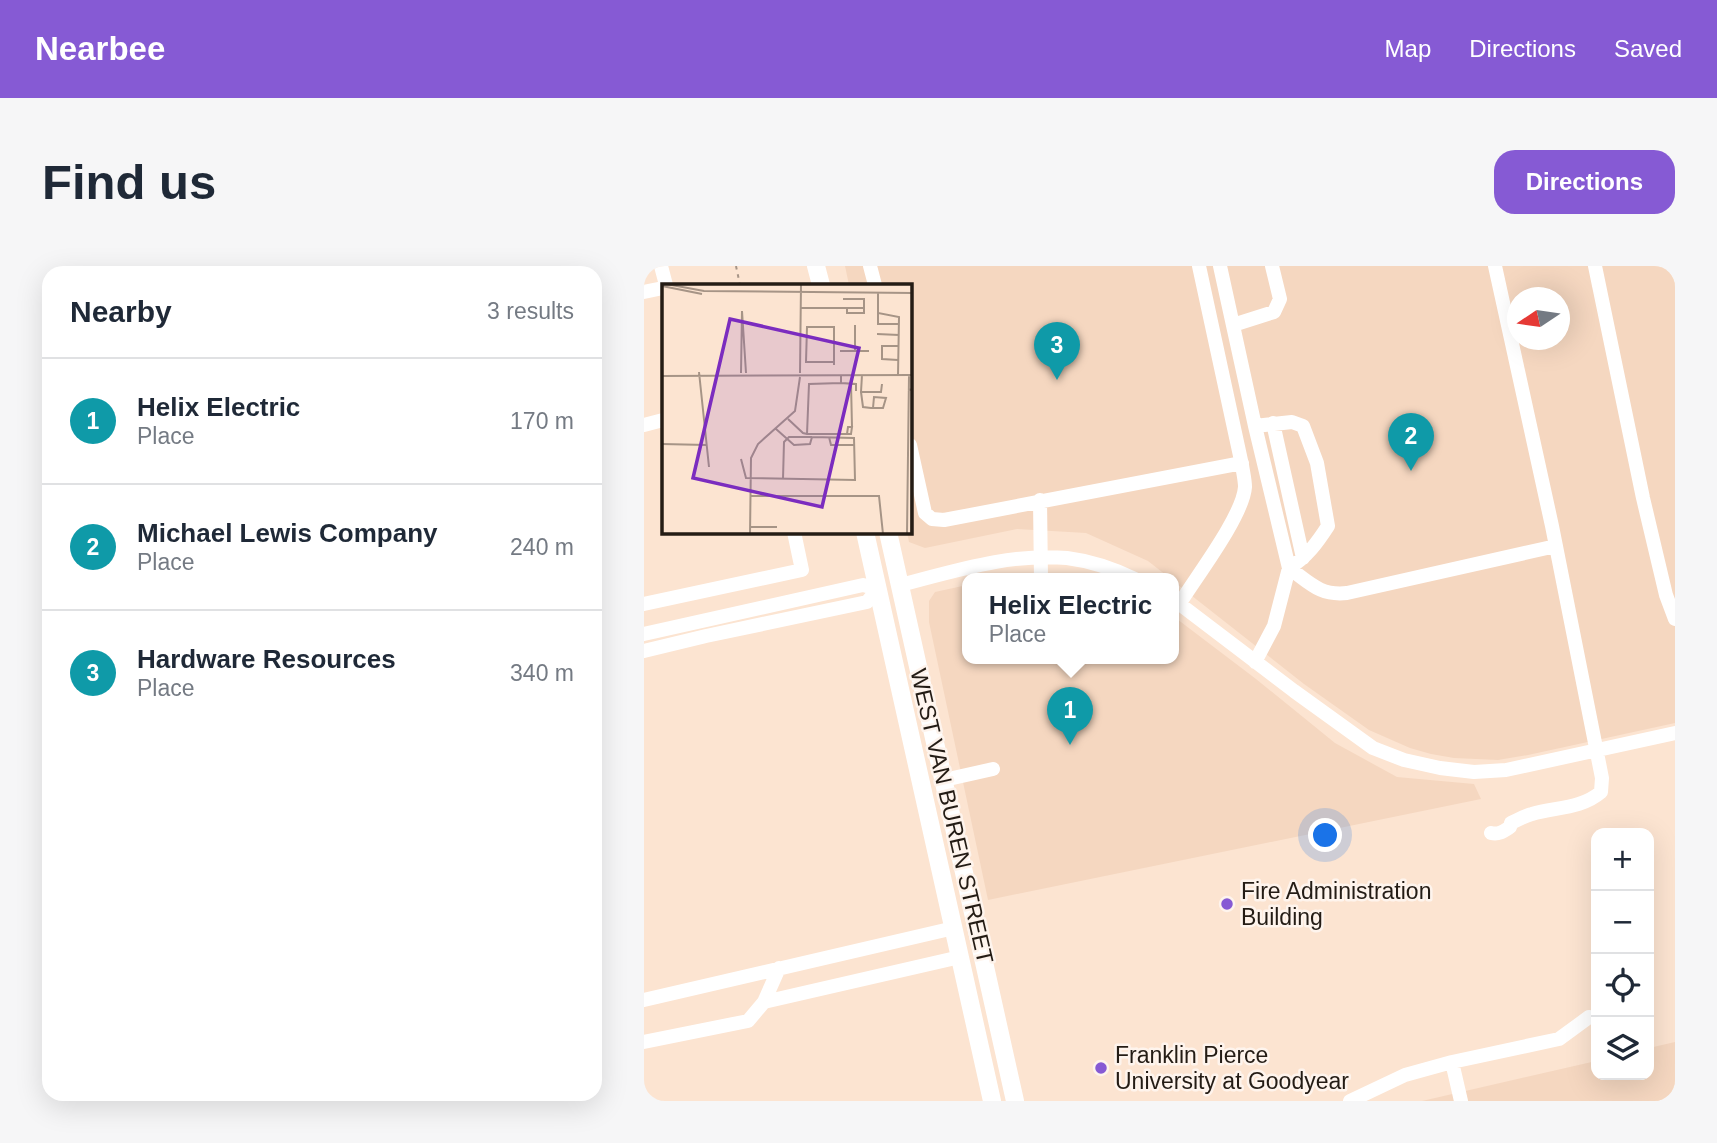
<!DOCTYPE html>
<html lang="en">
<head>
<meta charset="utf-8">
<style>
	:root { --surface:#fff; --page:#f6f6f7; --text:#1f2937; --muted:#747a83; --line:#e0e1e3; --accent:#865ad4 }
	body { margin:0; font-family:Arial,sans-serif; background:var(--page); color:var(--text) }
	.controls { position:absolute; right:21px; bottom:21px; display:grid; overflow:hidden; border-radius:14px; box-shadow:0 7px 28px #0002 }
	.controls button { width:63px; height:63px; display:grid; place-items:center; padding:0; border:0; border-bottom:2px solid var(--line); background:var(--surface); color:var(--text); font:35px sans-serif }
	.compass { position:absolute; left:863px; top:21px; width:63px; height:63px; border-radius:50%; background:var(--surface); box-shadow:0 7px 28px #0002; rotate:257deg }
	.you { position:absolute; left:682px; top:570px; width:24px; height:24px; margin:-18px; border:5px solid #fff; border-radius:50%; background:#1a73e8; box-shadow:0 0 0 10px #1a73e833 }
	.badge { display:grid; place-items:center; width:46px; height:46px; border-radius:50%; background:var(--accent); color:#fff; font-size:23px; font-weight:700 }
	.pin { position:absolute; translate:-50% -58px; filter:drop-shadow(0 2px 4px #0008) }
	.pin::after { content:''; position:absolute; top:37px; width:24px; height:21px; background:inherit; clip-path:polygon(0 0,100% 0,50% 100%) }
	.popup { position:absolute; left:318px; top:307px; width:217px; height:91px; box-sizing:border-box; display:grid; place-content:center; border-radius:14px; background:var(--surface); filter:drop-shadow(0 2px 5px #0005); font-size:23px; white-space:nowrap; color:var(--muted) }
	.popup b { font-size:26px; color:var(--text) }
	.popup::after { content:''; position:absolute; left:50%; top:100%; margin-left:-14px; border:14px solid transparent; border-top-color:var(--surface) }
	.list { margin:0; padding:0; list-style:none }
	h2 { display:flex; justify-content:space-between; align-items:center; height:91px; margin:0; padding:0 28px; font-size:30px }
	h2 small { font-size:23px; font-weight:400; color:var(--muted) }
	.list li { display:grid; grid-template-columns:46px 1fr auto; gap:21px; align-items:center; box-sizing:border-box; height:126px; padding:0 28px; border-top:2px solid var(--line) }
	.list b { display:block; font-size:26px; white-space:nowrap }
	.list p { margin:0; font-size:23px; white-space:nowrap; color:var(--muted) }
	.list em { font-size:23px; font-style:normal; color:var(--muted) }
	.icon { flex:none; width:38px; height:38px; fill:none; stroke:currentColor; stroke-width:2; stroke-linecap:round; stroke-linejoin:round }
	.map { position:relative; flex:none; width:1031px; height:835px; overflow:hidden; border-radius:21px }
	header { display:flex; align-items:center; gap:42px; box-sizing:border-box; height:98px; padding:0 35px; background:var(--accent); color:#fff }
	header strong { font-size:33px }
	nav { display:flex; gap:38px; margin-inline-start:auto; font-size:24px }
	.intro { display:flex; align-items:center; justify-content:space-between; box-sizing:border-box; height:168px; padding:0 42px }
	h1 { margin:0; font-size:49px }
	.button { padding:18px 32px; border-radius:21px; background:var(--accent); color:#fff; font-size:24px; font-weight:700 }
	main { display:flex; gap:42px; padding:0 42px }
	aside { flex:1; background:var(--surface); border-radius:21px; box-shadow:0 7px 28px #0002 }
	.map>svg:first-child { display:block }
	.built { fill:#f5d7c0; fill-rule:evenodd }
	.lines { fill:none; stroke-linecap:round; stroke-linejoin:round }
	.path { stroke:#a69486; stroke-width:2; stroke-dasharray:3.5 5; stroke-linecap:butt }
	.minor { stroke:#fff; stroke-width:14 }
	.major { stroke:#fff; stroke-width:18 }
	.poi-dot { fill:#865ad4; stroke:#fef4ed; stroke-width:2.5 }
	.labels { text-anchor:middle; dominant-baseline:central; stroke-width:5; stroke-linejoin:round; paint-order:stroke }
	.street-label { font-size:23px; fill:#241c15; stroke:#fef4ed }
	.poi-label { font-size:23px; fill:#241c15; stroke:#fef4ed; text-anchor:start }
	.inset-road { fill:none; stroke:#a69486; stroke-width:2 }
	.view { fill:#7b2cbf; fill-opacity:0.15; stroke:#7b2cbf; stroke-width:3.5 }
	.inset-edge { fill:none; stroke:#241c15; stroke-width:3.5 }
</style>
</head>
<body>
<header>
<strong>Nearbee</strong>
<nav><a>Map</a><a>Directions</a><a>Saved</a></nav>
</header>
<div class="intro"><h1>Find us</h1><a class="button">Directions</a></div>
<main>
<aside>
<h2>Nearby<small>3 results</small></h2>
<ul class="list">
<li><span class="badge" style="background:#0f9aa8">1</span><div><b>Helix Electric</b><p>Place</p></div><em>170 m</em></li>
<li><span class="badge" style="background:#0f9aa8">2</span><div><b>Michael Lewis Company</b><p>Place</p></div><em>240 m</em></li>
<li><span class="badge" style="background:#0f9aa8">3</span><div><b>Hardware Resources</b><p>Place</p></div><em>340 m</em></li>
</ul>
</aside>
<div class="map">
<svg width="1031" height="835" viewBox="0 0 1031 835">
	<rect width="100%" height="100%" fill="#fce4d1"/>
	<path class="built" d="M 201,0 L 1031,0 L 1031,457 L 884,489 L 854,494 L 810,492 L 787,488 L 766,482 L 725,464 L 660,418 L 529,315 L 529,313 L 527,313 L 504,295 L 442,267 L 373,263 L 281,282 L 265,276 L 263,266 L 266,266 L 266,19 L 205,19 ZM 874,32 L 916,32 L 916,74 L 874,74 Z
		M 323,319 L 323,393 L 529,393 L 529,350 L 612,413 L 691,477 L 753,511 L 830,518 L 837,533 L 344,634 L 285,356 L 285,335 L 291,326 Z
		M 1031,776 L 1031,835 L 778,835 L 952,795 L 952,809 L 1005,809 L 1005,782 Z"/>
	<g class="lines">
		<path class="path" d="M 92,0 L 96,19"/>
		<path class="minor" d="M 17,0 L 22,19
			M 226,0 L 231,19
			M 576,0 L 611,160 L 648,156 L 659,160 L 673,197 L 684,260 C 673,277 663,291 645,302 L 630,360 L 611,396
			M 951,0 L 999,232 L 1022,329 L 1031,353
			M 0,26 L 19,22
			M 589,59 L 630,46 L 636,33 L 628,0
			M 629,157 L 659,292
			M 0,159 L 19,154
			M 611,160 L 645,302 C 666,317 676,330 703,327 L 912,280
			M 266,179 L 281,247 L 288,253 L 300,254 L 598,197
			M 396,234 L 397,313
			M 256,319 C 311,305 366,287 423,292 C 447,295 470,303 491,313
			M 529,333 L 650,425 L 729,482 L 760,494 L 796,502 L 830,506 L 862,504 L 1031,467
			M 536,337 C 552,311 599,250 601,221 C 601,214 599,206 598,199 L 555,0
			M 0,338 L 158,304 L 150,266
			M 0,368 L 219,319 L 234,323 L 223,336 L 62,370 L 0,385
			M 300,514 L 349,503
			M 847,567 C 855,569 860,565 866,561 L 867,557 C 874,554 880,550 888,548 C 912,541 937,543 957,526 L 958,512 L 908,260 L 851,0
			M 0,734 L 310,662
			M 120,736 L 316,691
			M 0,776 L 104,755 L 120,736 L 135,702
			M 808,796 L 817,835
			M 706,835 L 761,809 L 808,796 L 915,773 L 945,751"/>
		<path class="major" d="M 172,0 L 177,19
			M 221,266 L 348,835
			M 244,266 L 371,835"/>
	</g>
	<g class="poi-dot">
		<circle cx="583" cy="638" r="7"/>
		<circle cx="457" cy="802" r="7"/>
	</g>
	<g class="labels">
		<g class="street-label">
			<text transform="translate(308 550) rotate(77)">WEST VAN BUREN STREET</text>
		</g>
		<g class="poi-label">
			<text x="597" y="625">Fire Administration<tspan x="597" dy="26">Building</tspan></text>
			<text x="471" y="789">Franklin Pierce<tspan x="471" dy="26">University at Goodyear</tspan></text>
		</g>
	</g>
	<g transform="translate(18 18)">
		<rect width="250" height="250" fill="#fce4d1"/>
		<path class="inset-road" d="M 4,0 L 42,7 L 251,9M 79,0 L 132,0M 0,2 L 40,10M 216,9 L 216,29 L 237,33 L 236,91M 181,15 L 202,15 L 202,29 L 185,29 L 185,24 L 202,24M 139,24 L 185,24M 216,29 L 216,40 L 236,40M 215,50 L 237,51M 178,67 L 207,67M 193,67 L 193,41M 236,76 L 220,75 L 220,62 L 236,62M 172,81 L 172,43 L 145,43 L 144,78 L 172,78M 37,88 L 47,183M 79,89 L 80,27 L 84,89M 138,89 L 139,0M 179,91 L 179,99 L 194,100 L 194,107M 200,91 L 199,108 L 219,108 L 220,100M 0,92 L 251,91M 189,99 L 190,143M 246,105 L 250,106 L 249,250M 199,108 L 201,123 L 209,124 L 221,124 L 224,114 L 212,113 L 211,124M 126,135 L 141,149 L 145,150 L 189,150 L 190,143 L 186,143 L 185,150M 145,150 L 147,100 L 179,99M 167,153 L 169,161 L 193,161M 0,160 L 45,161M 79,175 L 84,194 L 193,196 L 192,154 L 150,153 L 148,160 L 132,161 L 114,145M 121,195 L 122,158 L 127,153 L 150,153M 88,212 L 217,212 L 221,250M 88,243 L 115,243M 88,250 L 89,174 L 96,160 L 133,127 L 138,93M 245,250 L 247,91"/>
		<path class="view" d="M 68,35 L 197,64 L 160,223 L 31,194 Z"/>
		<rect width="250" height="250" class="inset-edge"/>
	</g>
</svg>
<div class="controls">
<button>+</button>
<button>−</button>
<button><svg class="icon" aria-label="locate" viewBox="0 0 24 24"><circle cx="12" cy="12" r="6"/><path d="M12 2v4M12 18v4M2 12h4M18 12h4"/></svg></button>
<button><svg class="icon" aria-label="layers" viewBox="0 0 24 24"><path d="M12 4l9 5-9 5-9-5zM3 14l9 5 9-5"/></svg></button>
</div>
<svg class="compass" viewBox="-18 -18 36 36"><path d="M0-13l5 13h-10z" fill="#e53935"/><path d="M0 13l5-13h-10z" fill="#747a83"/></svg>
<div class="you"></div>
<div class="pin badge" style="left:426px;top:479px;background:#0f9aa8">1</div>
<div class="popup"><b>Helix Electric</b>Place</div>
<div class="pin badge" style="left:767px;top:205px;background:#0f9aa8">2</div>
<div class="pin badge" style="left:413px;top:114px;background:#0f9aa8">3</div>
</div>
</main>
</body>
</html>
